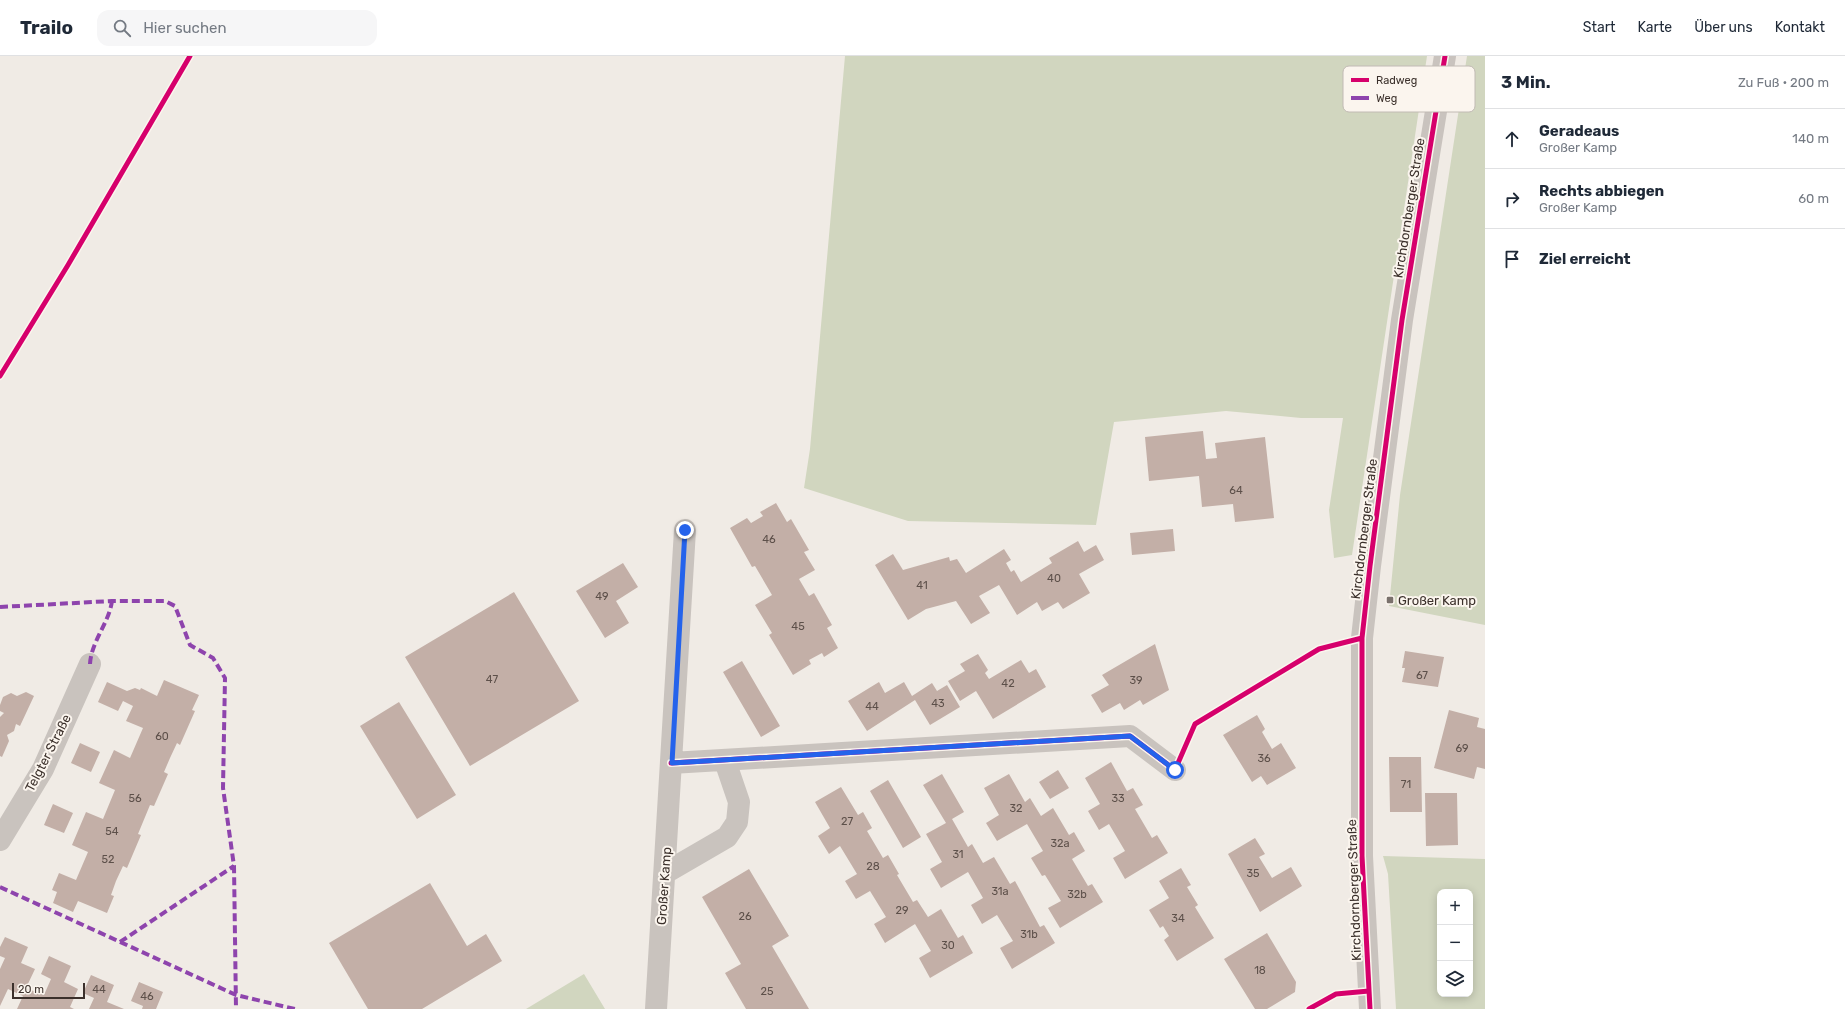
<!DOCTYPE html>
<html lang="de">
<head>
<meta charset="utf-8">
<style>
	:root { --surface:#fff; --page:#f6f6f7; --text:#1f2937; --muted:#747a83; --line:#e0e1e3 }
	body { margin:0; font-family:Rubik,sans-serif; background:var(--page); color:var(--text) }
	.controls { position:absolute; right:12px; bottom:12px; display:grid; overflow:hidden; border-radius:8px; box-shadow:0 2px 10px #0003 }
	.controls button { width:36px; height:36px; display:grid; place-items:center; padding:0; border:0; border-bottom:1px solid var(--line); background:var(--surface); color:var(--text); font:20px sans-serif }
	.scale { position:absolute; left:12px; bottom:10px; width:73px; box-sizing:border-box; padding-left:4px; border:2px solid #3b302b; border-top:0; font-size:11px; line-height:14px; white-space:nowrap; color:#3b302b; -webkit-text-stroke:3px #fbf5ee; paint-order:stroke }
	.stop { position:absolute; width:12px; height:12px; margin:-9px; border:3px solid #2563eb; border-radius:50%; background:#fff }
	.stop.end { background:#2563eb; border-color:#fff; box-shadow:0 1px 4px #0008 }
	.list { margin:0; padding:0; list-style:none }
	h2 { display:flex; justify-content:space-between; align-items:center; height:52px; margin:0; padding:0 16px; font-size:17px }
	h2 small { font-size:13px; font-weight:400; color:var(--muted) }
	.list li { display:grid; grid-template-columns:26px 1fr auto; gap:12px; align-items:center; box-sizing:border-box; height:60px; padding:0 16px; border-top:1px solid var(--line) }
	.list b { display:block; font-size:15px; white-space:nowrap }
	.list p { margin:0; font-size:13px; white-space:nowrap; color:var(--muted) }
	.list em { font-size:13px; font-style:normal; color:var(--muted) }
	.icon { flex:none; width:22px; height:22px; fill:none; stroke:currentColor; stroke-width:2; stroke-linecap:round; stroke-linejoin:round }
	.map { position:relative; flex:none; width:1485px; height:953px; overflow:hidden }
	header { display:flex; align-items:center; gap:24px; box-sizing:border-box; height:56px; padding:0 20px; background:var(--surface); border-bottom:1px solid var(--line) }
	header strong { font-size:19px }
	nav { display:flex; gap:22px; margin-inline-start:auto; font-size:14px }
	.search { width:280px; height:36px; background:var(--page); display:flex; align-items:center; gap:10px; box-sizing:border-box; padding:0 14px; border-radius:12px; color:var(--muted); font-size:15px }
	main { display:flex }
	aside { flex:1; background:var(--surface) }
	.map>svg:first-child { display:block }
	.green { fill:#d1d6bf; fill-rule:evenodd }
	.building { fill:#c3afa7 }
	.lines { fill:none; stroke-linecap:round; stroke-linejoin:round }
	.minor { stroke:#c9c3be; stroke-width:22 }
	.quiet { stroke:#8e44ad; stroke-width:4; stroke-dasharray:8 4; stroke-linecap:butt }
	.cycleway-casing { stroke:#fbf5ee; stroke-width:8 }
	.cycleway { stroke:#d6006c; stroke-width:5 }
	.route { stroke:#2563eb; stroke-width:5 }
	.poi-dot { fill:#7a716c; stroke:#fbf5ee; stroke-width:1.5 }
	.labels { text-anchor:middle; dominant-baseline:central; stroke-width:4; stroke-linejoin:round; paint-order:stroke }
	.number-label { font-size:11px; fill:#5d504a }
	.street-label { font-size:13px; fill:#3b302b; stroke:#fbf5ee }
	.poi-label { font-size:13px; fill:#3b302b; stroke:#fbf5ee; text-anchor:start }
	.key { fill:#fbf5ee; stroke:#c1bab4; stroke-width:1 }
	.key-label { font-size:11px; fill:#3b302b }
</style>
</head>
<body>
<header>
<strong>Trailo</strong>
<div class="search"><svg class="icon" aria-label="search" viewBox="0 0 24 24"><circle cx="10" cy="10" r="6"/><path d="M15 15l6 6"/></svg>Hier suchen</div>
<nav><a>Start</a><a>Karte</a><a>Über uns</a><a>Kontakt</a></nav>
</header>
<main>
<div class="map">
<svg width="1485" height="953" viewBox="0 0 1485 953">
	<rect width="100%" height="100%" fill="#f0ebe5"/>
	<path class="green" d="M 845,0 L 1427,0 L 1352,499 L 1334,502 L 1329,454 L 1343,362 L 1301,362 L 1226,355 L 1114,366 L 1096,469 L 908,465 L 804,432 L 810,393 Z
		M 1467,0 L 1485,0 L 1485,569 L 1389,550 L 1400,439 Z
		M 1383,800 L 1485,803 L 1485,953 L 1396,953 L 1388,818 ZM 1440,836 L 1470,836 L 1470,938 L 1440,938 Z
		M 584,918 L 605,953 L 526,953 Z"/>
	<path class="building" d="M 1203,375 L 1206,403 L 1217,402 L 1215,387 L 1265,381 L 1274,462 L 1235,466 L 1233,448 L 1202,451 L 1199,420 L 1149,425 L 1145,381 Z
		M 776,447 L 787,466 L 791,463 L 809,494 L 804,496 L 815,514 L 799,523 L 809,540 L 814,537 L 832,569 L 827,572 L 838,592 L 824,601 L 822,597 L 809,604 L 811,608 L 793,619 L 769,579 L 772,577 L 755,549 L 772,539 L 755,510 L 752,511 L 730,472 L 747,462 L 751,467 L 763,460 L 760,456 Z
		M 1173,473 L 1175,495 L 1132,499 L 1130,477 Z
		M 1078,485 L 1084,496 L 1096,489 L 1104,504 L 1079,518 L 1090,537 L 1063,553 L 1058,546 L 1042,555 L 1037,546 L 1017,559 L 999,529 L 979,540 L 990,557 L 971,568 L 956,545 L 926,553 L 908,564 L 875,509 L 893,498 L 903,514 L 949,501 L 950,505 L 957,503 L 966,517 L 1004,493 L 1011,504 L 1006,507 L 1011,516 L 1014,514 L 1021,526 L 1052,507 L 1049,502 Z
		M 623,507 L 638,531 L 616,545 L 629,567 L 605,582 L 576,535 Z
		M 514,536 L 579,645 L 470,710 L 405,601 Z
		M 1155,588 L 1169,634 L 1143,649 L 1140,644 L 1124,654 L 1120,647 L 1102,657 L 1091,639 L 1109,629 L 1102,619 Z
		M 1405,595 L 1444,601 L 1438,631 L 1402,626 L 1405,612 L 1402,612 Z
		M 978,598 L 988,614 L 985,617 L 989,623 L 1021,604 L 1029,617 L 1036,613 L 1046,631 L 993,663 L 976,635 L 960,645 L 948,625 L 965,615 L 960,608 Z
		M 742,605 L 780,670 L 761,681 L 723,616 Z
		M 164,624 L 199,639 L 192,654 L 195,655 L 180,689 L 177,687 L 170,702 L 164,716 L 168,718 L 154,750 L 150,749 L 138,778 L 141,779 L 127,812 L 123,810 L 116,825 L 111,839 L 114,840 L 107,857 L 78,845 L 73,856 L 53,847 L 57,836 L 52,834 L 59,817 L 76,824 L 88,796 L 72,789 L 86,756 L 103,763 L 115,734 L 99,727 L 114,694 L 130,702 L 143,672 L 126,665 L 133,650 L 123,645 L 118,655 L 98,646 L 107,626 L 127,635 L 135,632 L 140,634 L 141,632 L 157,640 Z
		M 879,626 L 885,637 L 904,626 L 912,640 L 932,627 L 937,635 L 947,629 L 960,651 L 930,669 L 915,644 L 867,675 L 848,645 Z
		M 26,636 L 34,640 L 20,670 L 16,668 L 14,675 L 7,679 L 9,685 L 2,701 L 0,700 L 0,661 L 4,657 L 0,655 L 0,649 L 3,641 L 11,637 L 17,640 Z
		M 399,646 L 456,739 L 417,763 L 360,670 Z
		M 1449,654 L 1479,662 L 1477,671 L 1485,673 L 1485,713 L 1477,711 L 1474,723 L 1434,712 Z
		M 1257,659 L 1265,673 L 1262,676 L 1272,693 L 1281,687 L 1296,712 L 1267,729 L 1261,720 L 1252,726 L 1223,679 Z
		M 80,687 L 100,696 L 91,716 L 71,707 Z
		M 1389,701 L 1421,701 L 1422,756 L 1390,756 Z
		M 1111,706 L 1127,735 L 1133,732 L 1143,749 L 1135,753 L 1152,782 L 1157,779 L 1168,797 L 1125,823 L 1113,802 L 1125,795 L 1109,768 L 1099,774 L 1088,755 L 1100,748 L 1085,722 Z
		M 1058,714 L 1069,732 L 1050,743 L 1039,726 Z
		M 942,718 L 964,756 L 952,763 L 968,791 L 972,788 L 983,807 L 994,801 L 1010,828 L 1015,825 L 1040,871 L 1044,869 L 1055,887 L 1012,913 L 1000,892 L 1013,885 L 997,859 L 982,868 L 971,849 L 983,842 L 968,816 L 941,832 L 930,813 L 942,806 L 926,778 L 946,767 L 923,729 Z
		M 1009,718 L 1025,746 L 1030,742 L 1041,760 L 1053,752 L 1069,779 L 1074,776 L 1085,795 L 1072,803 L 1088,830 L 1092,828 L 1103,846 L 1060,872 L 1048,852 L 1061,845 L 1045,819 L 1042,820 L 1031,802 L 1043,795 L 1027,768 L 997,785 L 986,767 L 999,759 L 984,732 Z
		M 888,724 L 921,781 L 903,792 L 870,735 Z
		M 841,731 L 858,759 L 863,756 L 872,772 L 867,775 L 883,802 L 888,799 L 899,818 L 897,819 L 913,846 L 917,844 L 928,861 L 941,853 L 958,882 L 963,879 L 973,897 L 930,922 L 919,902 L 931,895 L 915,868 L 885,887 L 874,868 L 886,861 L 870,835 L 856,843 L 845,825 L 857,818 L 840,790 L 829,798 L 818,780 L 830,772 L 815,746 Z
		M 1425,737 L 1457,737 L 1458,789 L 1426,790 Z
		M 53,748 L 73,757 L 64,777 L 44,769 Z
		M 1255,782 L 1265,798 L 1259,801 L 1272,822 L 1291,811 L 1302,830 L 1260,856 L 1228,798 Z
		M 1181,812 L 1191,829 L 1187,831 L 1198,849 L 1195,851 L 1214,882 L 1177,905 L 1164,884 L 1169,880 L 1163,870 L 1160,872 L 1149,854 L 1169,842 L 1159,825 Z
		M 749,813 L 789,880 L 772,890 L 809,953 L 746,953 L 725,917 L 741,908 L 702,841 Z
		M 430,827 L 467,890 L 486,878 L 502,905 L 422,953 L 368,953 L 329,887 Z
		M 1267,877 L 1296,926 L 1295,936 L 1267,953 L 1255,953 L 1224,903 Z
		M 5,881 L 28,891 L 21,907 L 35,913 L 26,932 L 44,939 L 51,923 L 41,918 L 49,900 L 71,910 L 64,926 L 78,933 L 70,951 L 74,953 L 17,953 L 23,940 L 8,933 L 0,950 L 0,913 L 5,902 L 0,900 L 0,891 Z
		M 91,919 L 114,929 L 107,946 L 124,953 L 89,953 L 94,942 L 83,937 Z
		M 139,926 L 163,936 L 156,953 L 142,953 L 143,950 L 131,945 Z"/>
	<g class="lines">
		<path class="minor" d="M 671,707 L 1130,680 L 1175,714
			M 0,784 L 43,713 L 90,608
			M 665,817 L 727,781 L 737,766 L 739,746 L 725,705
			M 656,953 L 685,474
			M 1370,953 L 1362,800 L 1362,582 L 1370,510 L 1402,264 L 1445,0"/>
		<path class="quiet" d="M 0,551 L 112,545 L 165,545 L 175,550 L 190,589 L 213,602 L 225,622 L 223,732 L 234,810 L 236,953
			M 90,608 C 91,586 109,567 112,545
			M 0,831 L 236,939 L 295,953
			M 120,886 L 234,810"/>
		<defs>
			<path id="cycleway" d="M 0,320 L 68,209 L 190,0
				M 671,707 L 1130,680 L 1175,714 L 1195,668 L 1319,593 L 1362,582
				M 1309,953 L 1336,938 L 1369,935
				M 1370,953 L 1362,800 L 1362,582 L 1370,510 L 1402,264 L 1445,0"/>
		</defs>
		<use href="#cycleway" class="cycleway-casing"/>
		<use href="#cycleway" class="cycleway"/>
	</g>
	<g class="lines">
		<path class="route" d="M 685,474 L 672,707 L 1130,680 L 1175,714"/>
	</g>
	<rect class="poi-dot" x="1386" y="540" width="8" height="8" rx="2"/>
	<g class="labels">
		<g class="number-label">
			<text x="1236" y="434">64</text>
			<text x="769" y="483">46</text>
			<text x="1054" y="522">40</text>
			<text x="922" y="529">41</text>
			<text x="602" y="540">49</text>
			<text x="798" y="570">45</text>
			<text x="1422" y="619">67</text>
			<text x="492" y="623">47</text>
			<text x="1136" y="624">39</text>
			<text x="1008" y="627">42</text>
			<text x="938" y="647">43</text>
			<text x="872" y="650">44</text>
			<text x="162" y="680">60</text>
			<text x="1462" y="692">69</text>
			<text x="1264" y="702">36</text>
			<text x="1406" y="728">71</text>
			<text x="135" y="742">56</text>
			<text x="1118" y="742">33</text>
			<text x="1016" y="752">32</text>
			<text x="847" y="765">27</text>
			<text x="112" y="775">54</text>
			<text x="1060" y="787">32a</text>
			<text x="958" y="798">31</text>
			<text x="108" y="803">52</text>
			<text x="873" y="810">28</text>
			<text x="1253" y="817">35</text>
			<text x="1000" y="835">31a</text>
			<text x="1077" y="838">32b</text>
			<text x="902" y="854">29</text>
			<text x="745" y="860">26</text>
			<text x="1178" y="862">34</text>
			<text x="1029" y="878">31b</text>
			<text x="948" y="889">30</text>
			<text x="1260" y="914">18</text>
			<text x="99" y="933">44</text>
			<text x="767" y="935">25</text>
			<text x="147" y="940">46</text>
		</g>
		<g class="street-label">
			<text transform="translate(1409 152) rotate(-81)">Kirchdornberger Straße</text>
			<text transform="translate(1364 473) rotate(-83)">Kirchdornberger Straße</text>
			<text transform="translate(48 697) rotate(-63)">Telgter Straße</text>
			<text transform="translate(664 830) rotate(-86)">Großer Kamp</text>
			<text transform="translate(1354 834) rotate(-92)">Kirchdornberger Straße</text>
		</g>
		<g class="poi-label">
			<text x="1398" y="544">Großer Kamp</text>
		</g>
	</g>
	<rect x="1343" y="10" width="132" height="46" rx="6" class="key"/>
	<rect x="1351" y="22" width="18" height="4" fill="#d6006c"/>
	<rect x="1351" y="40" width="18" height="4" fill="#8e44ad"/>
	<g class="key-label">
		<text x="1376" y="28">Radweg</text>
		<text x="1376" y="46">Weg</text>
	</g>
</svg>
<div class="controls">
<button>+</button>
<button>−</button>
<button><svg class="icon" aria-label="layers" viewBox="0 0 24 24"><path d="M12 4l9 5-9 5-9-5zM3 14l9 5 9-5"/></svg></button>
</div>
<div class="scale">20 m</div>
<div class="stop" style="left:1175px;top:714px"></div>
<div class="stop end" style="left:685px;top:474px"></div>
</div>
<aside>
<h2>3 Min.<small>Zu Fuß · 200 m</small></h2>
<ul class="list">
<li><svg class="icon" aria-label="ahead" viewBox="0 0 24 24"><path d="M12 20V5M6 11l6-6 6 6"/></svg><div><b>Geradeaus</b><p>Großer Kamp</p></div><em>140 m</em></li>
<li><svg class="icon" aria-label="right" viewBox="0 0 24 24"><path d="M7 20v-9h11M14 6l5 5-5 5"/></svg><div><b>Rechts abbiegen</b><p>Großer Kamp</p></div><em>60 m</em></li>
<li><svg class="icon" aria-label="arrive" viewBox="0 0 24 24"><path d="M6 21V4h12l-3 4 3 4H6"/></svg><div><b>Ziel erreicht</b></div></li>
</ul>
</aside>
</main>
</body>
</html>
